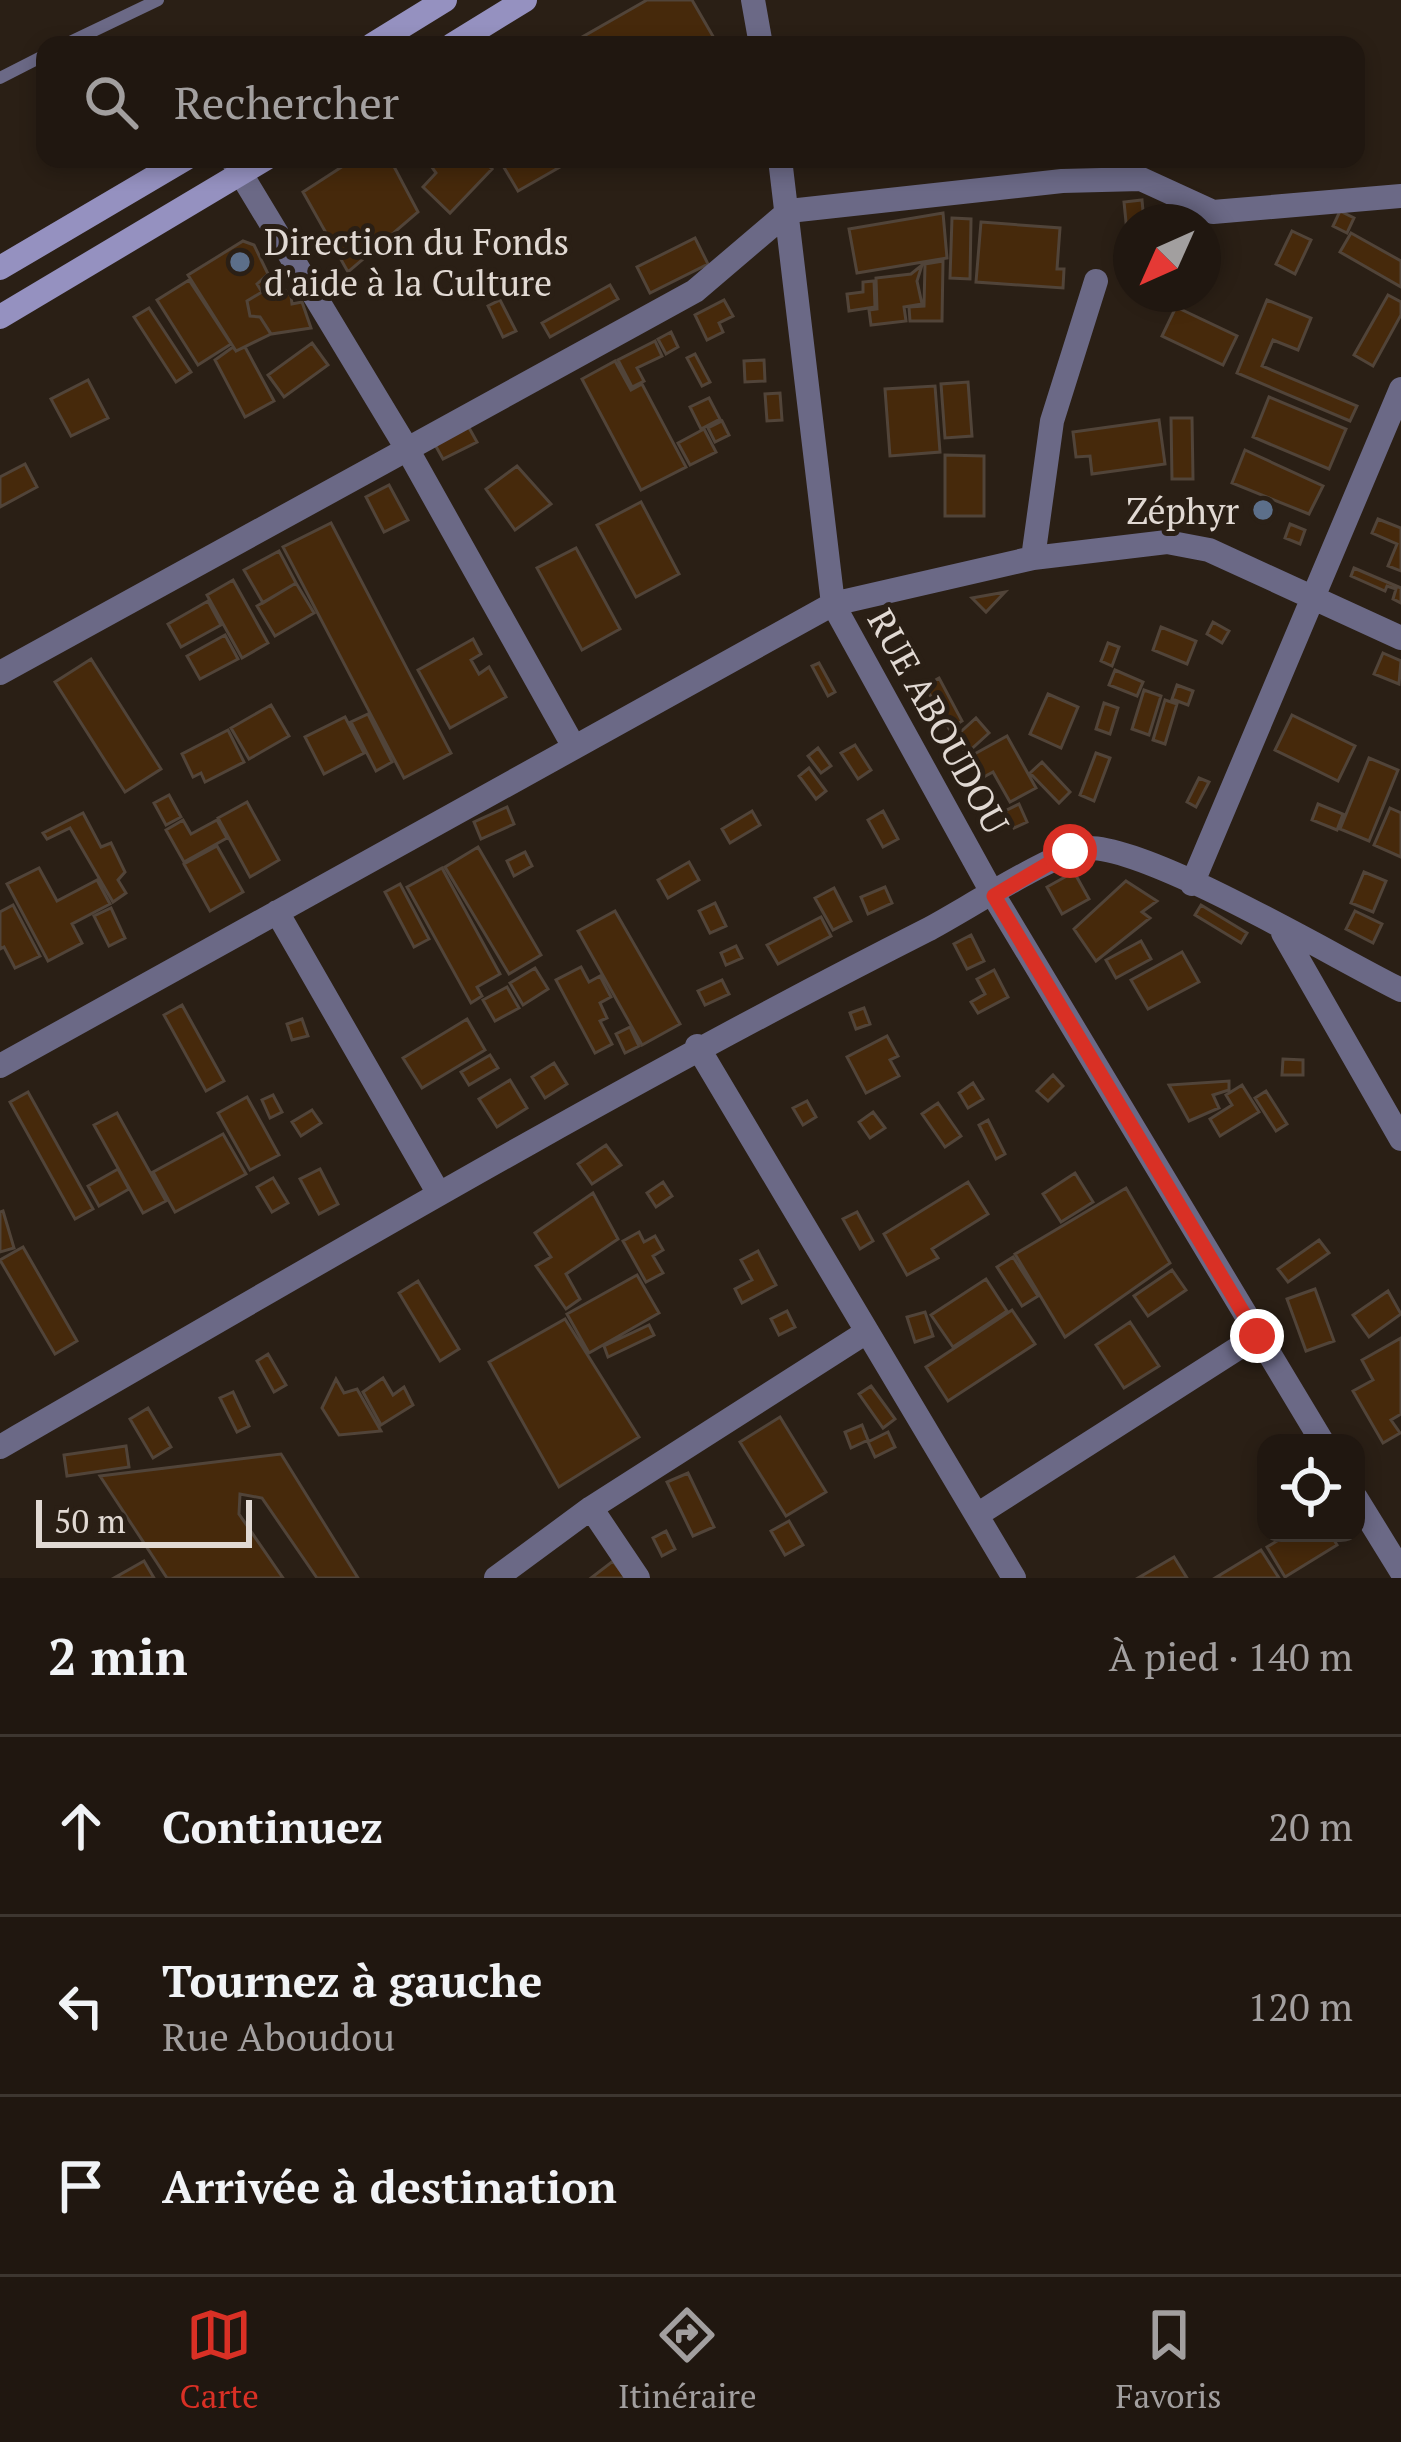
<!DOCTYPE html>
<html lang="fr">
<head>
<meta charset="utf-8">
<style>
	:root { --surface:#201710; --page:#282019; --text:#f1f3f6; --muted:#a29f9f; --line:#3d3630; --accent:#d93025 }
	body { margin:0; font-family:"PT Serif",serif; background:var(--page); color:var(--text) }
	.controls { position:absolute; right:36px; bottom:36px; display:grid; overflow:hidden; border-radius:24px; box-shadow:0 6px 18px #0003 }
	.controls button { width:108px; height:108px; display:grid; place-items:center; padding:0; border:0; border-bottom:3px solid var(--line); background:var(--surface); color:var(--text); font:60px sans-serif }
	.compass { position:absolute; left:1113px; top:204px; width:108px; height:108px; border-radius:50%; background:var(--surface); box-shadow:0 6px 18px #0003; rotate:225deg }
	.scale { position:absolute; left:36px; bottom:30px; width:216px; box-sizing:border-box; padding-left:12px; border:6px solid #e1d9d3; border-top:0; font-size:33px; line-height:42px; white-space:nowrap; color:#e1d9d3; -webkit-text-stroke:9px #2a1f15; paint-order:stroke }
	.stop { position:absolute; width:36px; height:36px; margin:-27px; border:9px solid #d93025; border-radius:50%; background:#fff }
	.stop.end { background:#d93025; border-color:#fff; box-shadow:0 3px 12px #0008 }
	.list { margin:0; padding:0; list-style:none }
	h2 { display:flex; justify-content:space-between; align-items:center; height:156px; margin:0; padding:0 48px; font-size:51px }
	h2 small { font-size:39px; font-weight:400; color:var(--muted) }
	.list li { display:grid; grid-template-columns:78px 1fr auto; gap:36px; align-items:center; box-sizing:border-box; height:180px; padding:0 48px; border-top:3px solid var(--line) }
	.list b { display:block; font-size:45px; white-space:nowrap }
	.list p { margin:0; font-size:39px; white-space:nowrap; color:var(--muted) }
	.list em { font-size:39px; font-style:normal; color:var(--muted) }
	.icon { flex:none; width:66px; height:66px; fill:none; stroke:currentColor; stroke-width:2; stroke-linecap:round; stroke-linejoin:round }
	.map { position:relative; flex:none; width:1401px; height:1578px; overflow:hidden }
	.search { position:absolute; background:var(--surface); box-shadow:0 6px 18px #0003; left:36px; right:36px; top:36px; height:132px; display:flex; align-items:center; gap:30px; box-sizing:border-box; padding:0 42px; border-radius:24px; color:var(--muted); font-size:45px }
	.sheet { height:696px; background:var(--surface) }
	nav { display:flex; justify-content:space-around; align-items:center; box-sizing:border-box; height:168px; border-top:3px solid var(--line); background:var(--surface); font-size:33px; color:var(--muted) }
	nav a { display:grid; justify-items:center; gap:6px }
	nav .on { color:var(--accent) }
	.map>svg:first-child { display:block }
	.building { fill:#46290b; stroke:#514439; stroke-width:3 }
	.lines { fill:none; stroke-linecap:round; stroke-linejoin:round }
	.service { stroke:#6b6986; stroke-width:12 }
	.minor { stroke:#6b6986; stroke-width:24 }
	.secondary { stroke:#9591c0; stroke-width:24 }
	.route { stroke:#d93025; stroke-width:15 }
	.service-dot { fill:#5c6f8a; stroke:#2a1f15; stroke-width:4.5 }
	.labels { text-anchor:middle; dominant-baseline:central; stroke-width:10; stroke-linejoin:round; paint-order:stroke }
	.poi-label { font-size:36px; fill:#e1d9d3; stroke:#2a1f15; text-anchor:start }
	.street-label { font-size:36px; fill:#e1d9d3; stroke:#2a1f15 }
</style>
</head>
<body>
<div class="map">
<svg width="1401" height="1578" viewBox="0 0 1401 1578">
	<rect width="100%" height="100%" fill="#2a1f15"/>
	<path class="building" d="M 647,0 L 692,0 L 718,45 L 581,45 L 577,40 Z
		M 354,159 L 390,159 L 418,212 L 348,272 L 303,192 Z
		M 426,159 L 481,159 L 492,169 L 450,213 L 423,187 L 436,173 Z
		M 499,159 L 574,159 L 518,191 Z
		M 1142,200 L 1144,222 L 1131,222 L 1127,232 L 1124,202 Z
		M 1340,211 L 1354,218 L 1347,233 L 1333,226 Z
		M 943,213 L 947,258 L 857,273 L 849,229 Z
		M 952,218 L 971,219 L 970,279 L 950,278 Z
		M 981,222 L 1060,228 L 1057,269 L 1064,269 L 1063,288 L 976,282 Z
		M 1292,231 L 1311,240 L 1295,274 L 1276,264 Z
		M 1351,233 L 1401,261 L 1401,287 L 1340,252 Z
		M 695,238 L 708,264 L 650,293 L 637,267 Z
		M 243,241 L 254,245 L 268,274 L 257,284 L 262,292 L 247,301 L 250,316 L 260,317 L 271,334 L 236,351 L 188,275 Z
		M 943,261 L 942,321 L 910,321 L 909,307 L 924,306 L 925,264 Z
		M 922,265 L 917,281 L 922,304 L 904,307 L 906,321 L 871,325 L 869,310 L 877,309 L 876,278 L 911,274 Z
		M 268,274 L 291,296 L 292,304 L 302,302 L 311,328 L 271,334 L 260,317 L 250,316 L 247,301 L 262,292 L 257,284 Z
		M 189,280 L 231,344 L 198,365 L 157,300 Z
		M 874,281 L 875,307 L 849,311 L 847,294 L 863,292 L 863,282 Z
		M 610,285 L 618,299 L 550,337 L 542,323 Z
		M 1388,295 L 1401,302 L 1401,315 L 1373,366 L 1354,355 Z
		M 500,300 L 516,331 L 503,337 L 488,306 Z
		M 724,300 L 733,316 L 719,323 L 723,332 L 707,340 L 695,315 Z
		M 1267,300 L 1311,318 L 1298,350 L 1273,340 L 1262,366 L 1357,406 L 1350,421 L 1237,373 Z
		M 1176,307 L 1237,336 L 1223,365 L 1162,336 Z
		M 149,308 L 191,372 L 176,382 L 134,317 Z
		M 671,332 L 678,347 L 666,354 L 658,339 Z
		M 655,341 L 662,356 L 637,368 L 644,381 L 632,387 L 618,360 Z
		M 312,343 L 328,365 L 284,397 L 268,375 Z
		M 233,347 L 236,351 L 245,347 L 274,401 L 245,417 L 215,360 Z
		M 695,354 L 710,382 L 702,386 L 687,358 Z
		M 764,360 L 765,381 L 745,382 L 744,361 Z
		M 615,361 L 631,390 L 642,384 L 686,467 L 641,490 L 582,379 Z
		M 88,380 L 108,418 L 71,436 L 51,399 Z
		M 968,382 L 972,436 L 945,438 L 941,384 Z
		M 935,386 L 940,452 L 890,456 L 885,389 Z
		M 780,393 L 782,420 L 767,421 L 765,394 Z
		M 1269,397 L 1346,429 L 1329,469 L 1253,437 Z
		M 709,398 L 720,419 L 701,429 L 690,407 Z
		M 1171,418 L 1192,418 L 1193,479 L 1172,479 Z
		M 1159,420 L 1165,464 L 1092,474 L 1090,456 L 1076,457 L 1073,432 Z
		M 722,421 L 729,435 L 715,442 L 708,428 Z
		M 468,426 L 477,442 L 443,459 L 434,443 Z
		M 704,429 L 716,452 L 690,465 L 678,443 Z
		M 1245,450 L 1323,486 L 1309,514 L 1232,483 Z
		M 945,455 L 984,456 L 984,516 L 945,516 Z
		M 25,464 L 37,487 L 0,507 L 0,477 Z
		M 517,466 L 551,504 L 515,530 L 486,489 Z
		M 389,485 L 408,520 L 384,532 L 366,497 Z
		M 641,502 L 679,574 L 636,597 L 597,525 Z
		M 1378,519 L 1401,528 L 1401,571 L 1388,566 L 1397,544 L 1372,533 Z
		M 331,523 L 451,753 L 404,778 L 283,547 Z
		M 1290,524 L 1305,530 L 1300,544 L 1285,538 Z
		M 576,548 L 620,629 L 582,650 L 537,568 Z
		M 279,551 L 296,583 L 263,603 L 244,570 Z
		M 1354,568 L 1401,588 L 1401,603 L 1393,599 L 1396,589 L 1387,586 L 1385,591 L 1351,576 Z
		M 233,580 L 268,643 L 242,658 L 207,595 Z
		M 296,583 L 314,613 L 275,636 L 257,606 Z
		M 1005,592 L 986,612 L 972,598 Z
		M 208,601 L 221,625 L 181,647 L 168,624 Z
		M 1213,622 L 1229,631 L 1222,643 L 1207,634 Z
		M 1161,627 L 1196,641 L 1187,664 L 1153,650 Z
		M 225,635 L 238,659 L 200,679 L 187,656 Z
		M 473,639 L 481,654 L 471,660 L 479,674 L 489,667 L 506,697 L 450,728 L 418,670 Z
		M 1108,643 L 1119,647 L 1112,666 L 1101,661 Z
		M 1383,653 L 1401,661 L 1399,684 L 1374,674 Z
		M 91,659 L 161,769 L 125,792 L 55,682 Z
		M 819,663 L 835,692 L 828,696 L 812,666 Z
		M 1115,670 L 1143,682 L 1137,696 L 1109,685 Z
		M 939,678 L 962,721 L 949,729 L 925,686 Z
		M 1177,685 L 1193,691 L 1188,705 L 1172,699 Z
		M 1144,690 L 1161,696 L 1149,735 L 1132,729 Z
		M 1048,694 L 1078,707 L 1061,748 L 1030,734 Z
		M 1165,700 L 1177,704 L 1165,744 L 1153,740 Z
		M 1104,703 L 1118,708 L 1110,734 L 1096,729 Z
		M 271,705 L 289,736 L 249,759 L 231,728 Z
		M 368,714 L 392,762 L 376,771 L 351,722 Z
		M 1292,715 L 1355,746 L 1338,781 L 1275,750 Z
		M 345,717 L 364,753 L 324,774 L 305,737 Z
		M 976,718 L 989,733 L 967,753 L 954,738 Z
		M 228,730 L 244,762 L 205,782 L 201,773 L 193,777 L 182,754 Z
		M 1007,736 L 1036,788 L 1010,802 L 993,772 L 980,779 L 969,757 Z
		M 855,745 L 871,770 L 858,779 L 841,753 Z
		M 818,748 L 831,766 L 821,773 L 808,756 Z
		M 1096,753 L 1110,758 L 1094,801 L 1080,795 Z
		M 1369,758 L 1398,770 L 1369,841 L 1340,829 Z
		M 1042,762 L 1070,792 L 1059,803 L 1030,773 Z
		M 809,768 L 826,791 L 816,799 L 799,776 Z
		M 1199,778 L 1209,782 L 1196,807 L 1187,802 Z
		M 169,795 L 181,817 L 166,825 L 154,803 Z
		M 247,802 L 279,860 L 250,877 L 218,818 Z
		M 1019,804 L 1027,822 L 1014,828 L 1005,811 Z
		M 1318,804 L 1343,814 L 1337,830 L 1312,820 Z
		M 507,807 L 514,824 L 481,839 L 474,822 Z
		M 1390,808 L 1401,813 L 1401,857 L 1374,845 Z
		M 752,811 L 760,825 L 730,843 L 722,829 Z
		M 883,811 L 898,839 L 883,847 L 868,820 Z
		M 83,813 L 101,847 L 111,843 L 125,872 L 118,880 L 126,893 L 113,902 L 70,828 L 47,839 L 43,833 Z
		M 183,820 L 191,834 L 217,820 L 227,838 L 184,862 L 166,830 Z
		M 217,846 L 243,892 L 210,911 L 184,864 Z
		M 478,847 L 541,955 L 509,974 L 445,867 Z
		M 525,852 L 532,866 L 514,876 L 507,861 Z
		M 689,862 L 699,880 L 668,898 L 658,880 Z
		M 39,868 L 57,901 L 97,880 L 110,904 L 72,924 L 82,943 L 48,961 L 7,884 Z
		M 442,868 L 500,974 L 477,987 L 482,996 L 471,1003 L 407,887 Z
		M 1074,872 L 1089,899 L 1062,914 L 1047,887 Z
		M 1364,872 L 1386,881 L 1373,912 L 1351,903 Z
		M 1126,881 L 1157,901 L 1142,912 L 1150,918 L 1096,961 L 1074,929 Z
		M 400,884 L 429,939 L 414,947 L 385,892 Z
		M 885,887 L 892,903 L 868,914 L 861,897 Z
		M 834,888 L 851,921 L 833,930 L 815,898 Z
		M 715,903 L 726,926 L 710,933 L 699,911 Z
		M 13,905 L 40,956 L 15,968 L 4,947 L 0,949 L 0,912 Z
		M 1201,905 L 1247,933 L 1241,943 L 1195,915 Z
		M 111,908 L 125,938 L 109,946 L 94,916 Z
		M 615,911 L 680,1024 L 642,1045 L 578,931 Z
		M 1355,911 L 1382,924 L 1373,943 L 1346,929 Z
		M 821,917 L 831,936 L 778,964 L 767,945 Z
		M 971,935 L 984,961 L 967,969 L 954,944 Z
		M 1141,941 L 1151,959 L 1116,978 L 1106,960 Z
		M 736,946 L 742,958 L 726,965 L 721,953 Z
		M 1182,952 L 1199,982 L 1148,1009 L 1131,980 Z
		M 581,967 L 589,982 L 600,976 L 611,997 L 600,1003 L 607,1018 L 600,1021 L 612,1044 L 595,1053 L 556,980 Z
		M 535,968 L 548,989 L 523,1005 L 510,983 Z
		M 994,970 L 1008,997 L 978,1013 L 971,1002 L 985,994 L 977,979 Z
		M 722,980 L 729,994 L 705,1005 L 698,991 Z
		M 507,987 L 519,1008 L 495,1021 L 483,1000 Z
		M 182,1005 L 224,1081 L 206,1091 L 164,1015 Z
		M 864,1008 L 870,1024 L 856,1029 L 850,1013 Z
		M 302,1019 L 308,1036 L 292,1040 L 287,1024 Z
		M 467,1019 L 485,1050 L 422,1088 L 403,1058 Z
		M 630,1027 L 639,1046 L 625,1053 L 616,1034 Z
		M 887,1036 L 898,1056 L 890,1060 L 899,1076 L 866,1093 L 847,1057 Z
		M 490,1055 L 498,1068 L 469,1085 L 461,1072 Z
		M 1283,1059 L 1303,1060 L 1303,1075 L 1282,1075 Z
		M 554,1063 L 567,1084 L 545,1098 L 532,1077 Z
		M 1053,1075 L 1063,1086 L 1048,1101 L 1037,1091 Z
		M 510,1080 L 527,1108 L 497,1127 L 479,1099 Z
		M 1229,1081 L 1229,1090 L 1213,1095 L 1219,1108 L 1189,1121 L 1169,1085 Z
		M 973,1083 L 983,1099 L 968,1108 L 959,1093 Z
		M 1242,1085 L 1259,1112 L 1220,1136 L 1210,1119 L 1232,1105 L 1226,1095 Z
		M 1266,1091 L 1287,1124 L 1276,1131 L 1255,1098 Z
		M 28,1092 L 93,1209 L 75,1219 L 10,1102 Z
		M 273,1095 L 282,1112 L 270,1118 L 262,1100 Z
		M 247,1097 L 279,1155 L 250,1170 L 218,1113 Z
		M 807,1101 L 816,1117 L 803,1125 L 793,1108 Z
		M 938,1103 L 961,1136 L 945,1147 L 922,1114 Z
		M 312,1110 L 321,1123 L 301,1136 L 292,1122 Z
		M 873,1112 L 885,1128 L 870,1138 L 859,1122 Z
		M 117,1113 L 166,1201 L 143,1213 L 94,1125 Z
		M 988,1120 L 1005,1154 L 996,1159 L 979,1125 Z
		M 223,1134 L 246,1174 L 175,1212 L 153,1172 Z
		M 606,1145 L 621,1165 L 592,1184 L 578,1164 Z
		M 118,1169 L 129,1189 L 99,1206 L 88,1186 Z
		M 320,1169 L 338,1204 L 319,1214 L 300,1179 Z
		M 1075,1173 L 1093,1202 L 1061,1222 L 1043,1194 Z
		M 273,1178 L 288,1203 L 272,1212 L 257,1187 Z
		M 663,1182 L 672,1196 L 656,1207 L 647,1193 Z
		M 968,1182 L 988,1214 L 932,1249 L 938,1258 L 907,1275 L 884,1234 Z
		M 1126,1188 L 1170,1263 L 1065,1337 L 1015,1254 Z
		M 593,1193 L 618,1239 L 566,1274 L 580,1299 L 566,1309 L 536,1266 L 551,1257 L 535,1233 Z
		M 3,1211 L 14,1248 L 0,1252 L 0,1212 Z
		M 857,1212 L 873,1241 L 860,1249 L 843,1219 Z
		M 639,1232 L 644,1242 L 655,1236 L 663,1250 L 653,1256 L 663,1273 L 646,1282 L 623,1241 Z
		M 1319,1240 L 1329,1253 L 1288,1282 L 1278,1269 Z
		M 23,1247 L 77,1341 L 55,1354 L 0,1260 Z
		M 758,1251 L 776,1285 L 742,1303 L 735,1289 L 752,1280 L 741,1260 Z
		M 1013,1257 L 1038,1296 L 1022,1306 L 997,1267 Z
		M 1172,1270 L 1186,1290 L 1148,1316 L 1134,1296 Z
		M 637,1275 L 659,1313 L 589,1353 L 567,1314 Z
		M 986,1279 L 1007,1311 L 953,1347 L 931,1315 Z
		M 418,1281 L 459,1349 L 440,1361 L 399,1293 Z
		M 1315,1289 L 1334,1341 L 1306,1351 L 1287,1299 Z
		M 1388,1291 L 1401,1314 L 1369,1337 L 1353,1315 Z
		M 1012,1310 L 1035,1344 L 948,1401 L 926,1367 Z
		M 787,1311 L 795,1327 L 779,1335 L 771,1319 Z
		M 925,1312 L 933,1336 L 915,1342 L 907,1317 Z
		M 565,1319 L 639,1437 L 559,1487 L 489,1362 Z
		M 1130,1322 L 1159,1366 L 1124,1388 L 1096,1345 Z
		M 649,1325 L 654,1335 L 608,1357 L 604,1346 Z
		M 1401,1338 L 1401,1414 L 1391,1420 L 1400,1433 L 1383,1443 L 1353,1391 L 1373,1380 L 1362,1360 Z
		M 268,1354 L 286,1385 L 274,1392 L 257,1361 Z
		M 383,1378 L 393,1395 L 404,1387 L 413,1405 L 381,1425 L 363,1392 Z
		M 336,1379 L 344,1393 L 357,1389 L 381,1431 L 339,1435 L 322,1408 Z
		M 871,1386 L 895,1419 L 883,1428 L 859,1394 Z
		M 233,1392 L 249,1426 L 237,1432 L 220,1398 Z
		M 148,1408 L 171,1447 L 153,1458 L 130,1419 Z
		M 780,1417 L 826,1492 L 786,1516 L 740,1442 Z
		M 862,1425 L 868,1440 L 851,1448 L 845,1432 Z
		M 888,1432 L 895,1447 L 875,1457 L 868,1442 Z
		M 126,1446 L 129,1467 L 67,1476 L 64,1455 Z
		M 281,1454 L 358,1578 L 317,1578 L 262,1498 L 240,1494 L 239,1514 L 283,1578 L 167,1578 L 100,1476 Z
		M 688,1473 L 714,1527 L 693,1536 L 667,1482 Z
		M 789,1521 L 803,1545 L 785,1555 L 771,1531 Z
		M 666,1531 L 675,1549 L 662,1556 L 653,1538 Z
		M 1290,1533 L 1330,1533 L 1337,1545 L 1285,1577 L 1267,1547 Z
		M 1261,1550 L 1279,1578 L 1215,1578 Z
		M 1174,1557 L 1187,1578 L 1138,1578 Z
		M 144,1561 L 154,1578 L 114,1578 Z
		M 613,1561 L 626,1578 L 591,1578 Z"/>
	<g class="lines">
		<path class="service" d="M 64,45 L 158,0
			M 0,78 L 45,55"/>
		<path class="minor" d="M 753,0 L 761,45
			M 232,159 L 406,447 L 574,747
			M 780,159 L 833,604 L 994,896 L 1323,1443
			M 789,211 L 1062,181 L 1141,179 L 1213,212 L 1401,196
			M 1033,558 L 1052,421 L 1096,281
			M 0,673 L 695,291 L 789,211
			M 1192,884 L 1401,389
			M 277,912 L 439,1194
			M 1283,933 L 1401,1139
			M 697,1046 L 1014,1578
			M 0,1066 L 833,604 L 1033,558 L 1167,542 L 1209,550 L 1401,638
			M 0,1447 C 307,1270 611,1090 927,930 C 960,913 1059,849 1088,848 C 1151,847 1336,958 1401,990
			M 1356,1498 L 1401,1571
			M 591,1508 L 638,1578
			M 977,1515 L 1257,1336
			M 496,1578 L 591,1508 L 865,1333"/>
		<path class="secondary" d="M 372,45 L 445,0
			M 452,45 L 525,0
			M 0,268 L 185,159
			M 0,317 L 265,159"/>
	</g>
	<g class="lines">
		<path class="route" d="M 1070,851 L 994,896 L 1257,1336"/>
	</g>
	<g class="service-dot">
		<circle cx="240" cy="262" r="12"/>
		<circle cx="1263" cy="510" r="12"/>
	</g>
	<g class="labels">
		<g class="poi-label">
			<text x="264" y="241">Direction du Fonds<tspan x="264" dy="41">d'aide à la Culture</tspan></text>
			<text x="1239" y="510" text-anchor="end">Zéphyr</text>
		</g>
		<g class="street-label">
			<text transform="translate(939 721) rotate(61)">RUE ABOUDOU</text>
		</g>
	</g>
</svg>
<div class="controls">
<button><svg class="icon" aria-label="locate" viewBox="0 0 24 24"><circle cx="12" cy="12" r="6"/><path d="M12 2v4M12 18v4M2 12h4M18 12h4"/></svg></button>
</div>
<svg class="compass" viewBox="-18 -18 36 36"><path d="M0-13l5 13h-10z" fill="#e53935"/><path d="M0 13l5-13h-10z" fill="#a29f9f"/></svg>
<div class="scale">50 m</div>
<div class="stop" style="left:1070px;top:851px"></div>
<div class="stop end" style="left:1257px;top:1336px"></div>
<div class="search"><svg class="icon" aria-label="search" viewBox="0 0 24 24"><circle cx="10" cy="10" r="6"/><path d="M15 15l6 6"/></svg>Rechercher</div>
</div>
<section class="sheet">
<h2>2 min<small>À pied · 140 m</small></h2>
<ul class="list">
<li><svg class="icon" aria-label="ahead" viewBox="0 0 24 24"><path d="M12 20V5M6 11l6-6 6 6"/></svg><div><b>Continuez</b></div><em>20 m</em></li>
<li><svg class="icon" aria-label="left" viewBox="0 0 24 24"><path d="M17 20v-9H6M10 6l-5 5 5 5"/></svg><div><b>Tournez à gauche</b><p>Rue Aboudou</p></div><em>120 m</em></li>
<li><svg class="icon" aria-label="arrive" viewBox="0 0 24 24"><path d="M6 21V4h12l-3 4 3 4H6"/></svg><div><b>Arrivée à destination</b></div></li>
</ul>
</section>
<nav>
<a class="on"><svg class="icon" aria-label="map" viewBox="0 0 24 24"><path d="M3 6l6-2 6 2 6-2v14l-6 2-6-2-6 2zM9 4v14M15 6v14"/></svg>Carte</a>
<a><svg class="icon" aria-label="directions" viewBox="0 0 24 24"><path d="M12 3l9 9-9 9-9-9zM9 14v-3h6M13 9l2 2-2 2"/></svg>Itinéraire</a>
<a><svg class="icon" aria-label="saved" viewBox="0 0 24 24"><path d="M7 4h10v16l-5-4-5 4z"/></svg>Favoris</a>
</nav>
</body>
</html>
